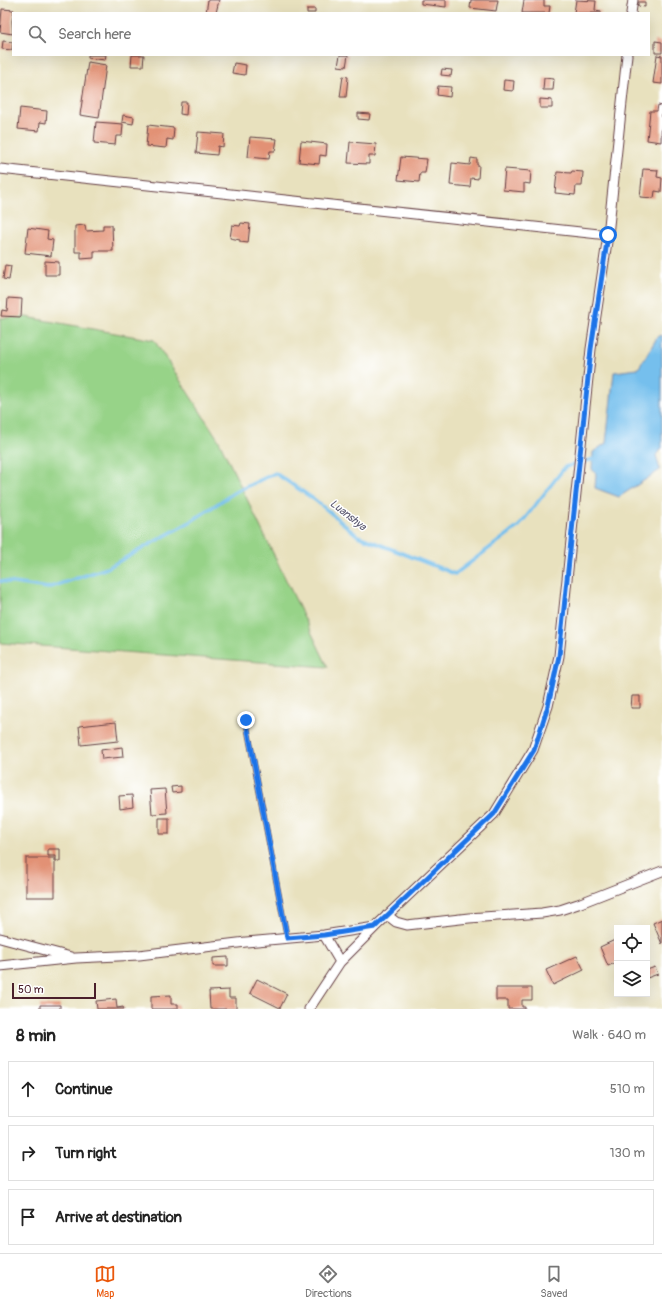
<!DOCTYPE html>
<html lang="en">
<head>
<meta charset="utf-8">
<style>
	:root { --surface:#fff; --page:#f6f6f6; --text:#222; --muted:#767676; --line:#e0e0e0; --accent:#ea580c }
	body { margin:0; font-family:Pangolin,sans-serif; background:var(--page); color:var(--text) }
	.controls { position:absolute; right:12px; bottom:12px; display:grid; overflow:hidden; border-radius:0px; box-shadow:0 4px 16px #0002 }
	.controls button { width:36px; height:36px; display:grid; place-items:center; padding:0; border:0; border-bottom:1px solid var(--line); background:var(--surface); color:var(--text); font:20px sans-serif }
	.scale { position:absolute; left:12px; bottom:10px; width:84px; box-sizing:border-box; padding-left:4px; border:2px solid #4a1f2b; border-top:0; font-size:11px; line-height:14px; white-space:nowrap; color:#4a1f2b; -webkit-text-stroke:3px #fff; paint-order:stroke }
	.stop { position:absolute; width:12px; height:12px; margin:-9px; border:3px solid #1a73e8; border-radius:50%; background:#fff }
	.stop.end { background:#1a73e8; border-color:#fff; box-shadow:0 1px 4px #0008 }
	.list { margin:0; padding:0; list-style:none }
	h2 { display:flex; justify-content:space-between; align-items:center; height:52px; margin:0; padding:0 16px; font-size:17px }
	h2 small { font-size:13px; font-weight:400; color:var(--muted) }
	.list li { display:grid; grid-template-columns:26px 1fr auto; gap:12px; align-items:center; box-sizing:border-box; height:56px; margin:0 8px 8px; padding:0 8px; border:1px solid var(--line); border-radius:0px }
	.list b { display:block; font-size:15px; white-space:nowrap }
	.list em { font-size:13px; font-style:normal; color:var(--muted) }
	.icon { flex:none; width:22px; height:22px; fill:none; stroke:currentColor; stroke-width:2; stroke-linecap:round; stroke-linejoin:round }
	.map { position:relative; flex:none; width:662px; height:1009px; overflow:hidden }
	.search { position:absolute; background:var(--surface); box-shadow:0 4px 16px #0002; left:12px; right:12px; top:12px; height:44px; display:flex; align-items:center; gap:10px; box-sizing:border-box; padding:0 14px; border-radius:0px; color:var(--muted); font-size:15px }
	.sheet { height:244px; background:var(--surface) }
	nav { display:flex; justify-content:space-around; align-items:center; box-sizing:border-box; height:56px; border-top:1px solid var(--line); background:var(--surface); font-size:11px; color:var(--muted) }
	nav a { display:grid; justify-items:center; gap:2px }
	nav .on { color:var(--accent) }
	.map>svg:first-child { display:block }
	.green { fill:#97d388; stroke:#70795a }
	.water { fill:#74bfed; stroke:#5f6f8c }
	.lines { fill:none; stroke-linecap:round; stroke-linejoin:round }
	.stream { stroke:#74bfed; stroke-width:3.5 }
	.building { fill:#e29175 }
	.service-casing { stroke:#623c41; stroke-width:6 }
	.minor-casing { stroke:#623c41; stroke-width:11 }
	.service { stroke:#fff; stroke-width:4.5 }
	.minor { stroke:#fff; stroke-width:9 }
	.route { stroke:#1a73e8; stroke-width:5 }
	.labels { text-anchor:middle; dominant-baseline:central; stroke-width:3; stroke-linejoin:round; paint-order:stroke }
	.water-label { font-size:11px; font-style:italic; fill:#59576f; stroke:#fff }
</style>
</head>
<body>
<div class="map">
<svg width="662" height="1009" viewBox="0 0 662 1009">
	<rect width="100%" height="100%" fill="#fff"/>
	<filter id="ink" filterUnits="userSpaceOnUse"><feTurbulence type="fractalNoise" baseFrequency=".025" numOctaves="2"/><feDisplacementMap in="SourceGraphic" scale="8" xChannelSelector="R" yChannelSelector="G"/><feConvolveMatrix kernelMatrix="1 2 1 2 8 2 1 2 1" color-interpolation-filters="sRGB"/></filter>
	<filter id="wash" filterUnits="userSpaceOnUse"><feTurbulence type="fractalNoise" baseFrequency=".012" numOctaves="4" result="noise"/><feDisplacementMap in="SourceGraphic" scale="16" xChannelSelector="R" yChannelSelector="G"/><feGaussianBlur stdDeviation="0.9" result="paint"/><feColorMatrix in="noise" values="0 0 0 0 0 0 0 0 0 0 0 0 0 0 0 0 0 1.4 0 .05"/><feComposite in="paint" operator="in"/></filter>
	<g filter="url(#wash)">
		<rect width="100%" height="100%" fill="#e8e1be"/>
		<path class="green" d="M 26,317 L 154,340 L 218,439 L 328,667 L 0,643 L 0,318 Z"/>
		<path class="water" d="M 662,335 L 662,448 L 656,455 L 660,470 L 619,497 L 595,488 L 596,474 L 592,469 L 593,452 L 606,443 L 614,372 L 638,369 L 658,336 Z"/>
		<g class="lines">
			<path class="stream" d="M 0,581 L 48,588 L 107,568 L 190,522 L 235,492 L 275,473 L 315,500 L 358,536 L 455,574 L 519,526 L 565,467 L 597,458"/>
		</g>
		<g id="blocks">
			<path class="building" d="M 208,0 L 219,0 L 216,13 L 206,13 Z
				M 421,0 L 446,0 L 446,7 L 421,4 Z
				M 471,0 L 498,0 L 496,11 L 470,8 Z
				M 524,0 L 544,0 L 544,6 L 550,6 L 549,13 L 522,13 Z
				M 576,0 L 596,1 L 595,10 L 601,11 L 601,13 L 574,13 Z
				M 638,2 L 645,2 L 645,7 L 638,6 Z
				M 2,9 L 14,10 L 12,21 L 13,34 L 0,32 Z
				M 307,9 L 315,9 L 315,13 L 307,13 Z
				M 3,41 L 13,42 L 12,50 L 2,49 Z
				M 655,41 L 662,42 L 662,53 L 655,53 Z
				M 88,55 L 106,55 L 105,60 L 88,58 Z
				M 132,55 L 144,55 L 143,66 L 131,66 Z
				M 340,55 L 348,55 L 346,67 L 338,66 Z
				M 657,55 L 662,56 L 662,84 L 653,83 Z
				M 88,62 L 106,65 L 99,118 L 80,115 Z
				M 234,63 L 246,65 L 245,75 L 232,73 Z
				M 442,69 L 452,70 L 451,76 L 441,75 Z
				M 343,76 L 348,77 L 346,97 L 340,97 Z
				M 544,78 L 554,79 L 553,90 L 543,90 Z
				M 504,80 L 514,81 L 513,91 L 503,90 Z
				M 438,86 L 451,87 L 450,97 L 437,95 Z
				M 540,99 L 552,100 L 552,108 L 540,108 Z
				M 181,102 L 187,102 L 186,115 L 180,114 Z
				M 658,105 L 662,106 L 661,142 L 647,140 L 650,111 L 657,111 Z
				M 20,108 L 47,111 L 46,123 L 40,122 L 39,131 L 18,129 Z
				M 358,113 L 370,114 L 369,120 L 358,119 Z
				M 123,115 L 134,117 L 133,124 L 122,122 Z
				M 96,122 L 123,124 L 122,136 L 116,136 L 115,145 L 94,143 Z
				M 148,125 L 174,128 L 173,140 L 167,139 L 166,148 L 146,146 Z
				M 198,132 L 224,134 L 223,147 L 218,146 L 217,155 L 196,153 Z
				M 250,137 L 277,139 L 275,151 L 270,151 L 269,159 L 248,157 Z
				M 301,141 L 327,144 L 326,156 L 320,155 L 319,164 L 299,162 Z
				M 350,142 L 376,144 L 375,156 L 369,156 L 369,164 L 348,163 Z
				M 401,157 L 427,159 L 425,173 L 420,173 L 419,182 L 398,180 Z
				M 471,158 L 477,159 L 477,165 L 479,165 L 478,179 L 471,178 L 470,187 L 450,185 L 452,163 L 470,165 Z
				M 505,169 L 531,171 L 530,184 L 524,183 L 524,192 L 503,190 Z
				M 643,169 L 658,170 L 657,177 L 662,178 L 661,192 L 655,191 L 654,198 L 640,197 Z
				M 572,171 L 583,172 L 582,186 L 576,186 L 575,195 L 555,193 L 557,172 L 571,173 Z
				M 241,223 L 250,224 L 248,243 L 240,242 L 240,240 L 230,238 L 232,225 L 240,226 Z
				M 85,225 L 86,231 L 103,230 L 103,225 L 112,225 L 113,251 L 94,251 L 94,258 L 81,259 L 81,252 L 75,252 L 75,226 Z
				M 28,228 L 48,231 L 47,239 L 53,240 L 51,256 L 25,253 Z
				M 45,261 L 59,262 L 59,275 L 45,275 Z
				M 5,265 L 11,266 L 9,280 L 3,279 Z
				M 8,298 L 22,299 L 21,317 L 1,316 L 2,310 L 7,311 Z
				M 632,696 L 640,696 L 640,708 L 631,708 Z
				M 116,722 L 118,741 L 81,745 L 79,726 Z
				M 122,747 L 123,757 L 102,759 L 101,750 Z
				M 181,786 L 181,792 L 172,793 L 171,787 Z
				M 165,789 L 167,813 L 152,814 L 150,790 Z
				M 132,795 L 133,807 L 120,809 L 119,796 Z
				M 159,818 L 169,818 L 169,834 L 159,834 Z
				M 48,849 L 60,849 L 60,861 L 56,861 L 56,856 L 48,856 Z
				M 26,858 L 55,858 L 55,897 L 26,897 Z
				M 662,919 L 662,944 L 653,923 Z
				M 617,939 L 617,962 L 608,966 L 600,947 Z
				M 577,956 L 584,970 L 553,985 L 546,970 Z
				M 228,957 L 228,966 L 213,966 L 213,958 Z
				M 655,967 L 658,974 L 647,978 L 647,970 Z
				M 257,979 L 287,994 L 280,1008 L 250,993 Z
				M 496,988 L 532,988 L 532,1000 L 522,1000 L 522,1007 L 525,1007 L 525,1009 L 508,1009 L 508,1000 L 496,1000 Z
				M 229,990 L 229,998 L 236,998 L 236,1009 L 210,1009 L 209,991 Z
				M 171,995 L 171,1004 L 178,1004 L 178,1009 L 151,1009 L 151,996 Z
				M 116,999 L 117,1008 L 123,1007 L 124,1009 L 97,1009 L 96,1001 Z
				M 40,1005 L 60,1005 L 60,1009 L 40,1009 Z"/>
		</g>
	</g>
	<g filter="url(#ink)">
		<use href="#blocks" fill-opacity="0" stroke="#623c41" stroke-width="1"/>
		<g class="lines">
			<defs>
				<path id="service" d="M 246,721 L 287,938"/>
				<path id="minor" d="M 631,13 L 633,0
					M 0,169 L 608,235
					M 387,915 L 396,922 L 407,925 L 469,918 L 542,913 L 560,910 L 578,904 L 662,871
					M 324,935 L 340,962
					M 0,938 L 71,957
					M 0,966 L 76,958 L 139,955 L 246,942 L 324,935 L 375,927
					M 309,1009 L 340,962 L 375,927 L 494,814 L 533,750 L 548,706 L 559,656 L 591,349 L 608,235 L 627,55"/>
			</defs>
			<use href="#service" class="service-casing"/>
			<use href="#minor" class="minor-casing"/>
			<use href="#service" class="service"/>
			<use href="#minor" class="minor"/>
		</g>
	</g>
	<g class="lines" filter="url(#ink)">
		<path class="route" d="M 246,720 L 287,938 L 324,935 L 375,927 L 494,814 L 534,750 L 548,706 L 559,656 L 591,349 L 608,235"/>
	</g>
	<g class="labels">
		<g class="water-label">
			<text transform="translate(348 515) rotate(38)">Luanshya</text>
		</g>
	</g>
</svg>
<div class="controls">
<button><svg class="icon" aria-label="locate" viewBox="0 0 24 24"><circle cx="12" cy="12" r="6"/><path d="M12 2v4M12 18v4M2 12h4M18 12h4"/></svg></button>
<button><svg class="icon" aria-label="layers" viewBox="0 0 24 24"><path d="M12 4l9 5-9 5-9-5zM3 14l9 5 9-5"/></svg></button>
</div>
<div class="scale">50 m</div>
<div class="stop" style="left:608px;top:235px"></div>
<div class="stop end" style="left:246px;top:720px"></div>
<div class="search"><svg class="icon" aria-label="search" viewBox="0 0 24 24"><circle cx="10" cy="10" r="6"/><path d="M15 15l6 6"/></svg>Search here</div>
</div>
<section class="sheet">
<h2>8 min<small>Walk · 640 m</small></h2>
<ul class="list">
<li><svg class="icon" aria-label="ahead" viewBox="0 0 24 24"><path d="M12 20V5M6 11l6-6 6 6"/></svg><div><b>Continue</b></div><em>510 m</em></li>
<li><svg class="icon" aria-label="right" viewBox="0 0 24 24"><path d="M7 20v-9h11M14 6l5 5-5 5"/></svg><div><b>Turn right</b></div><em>130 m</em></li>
<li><svg class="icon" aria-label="arrive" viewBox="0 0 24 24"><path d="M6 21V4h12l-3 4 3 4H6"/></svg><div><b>Arrive at destination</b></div></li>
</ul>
</section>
<nav>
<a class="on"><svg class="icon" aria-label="map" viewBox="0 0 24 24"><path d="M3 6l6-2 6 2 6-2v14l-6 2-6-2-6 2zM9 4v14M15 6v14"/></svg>Map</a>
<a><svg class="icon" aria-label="directions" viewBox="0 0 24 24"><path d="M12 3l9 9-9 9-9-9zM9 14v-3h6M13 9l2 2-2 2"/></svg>Directions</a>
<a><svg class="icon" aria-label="saved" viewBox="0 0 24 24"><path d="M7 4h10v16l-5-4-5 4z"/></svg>Saved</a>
</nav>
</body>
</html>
